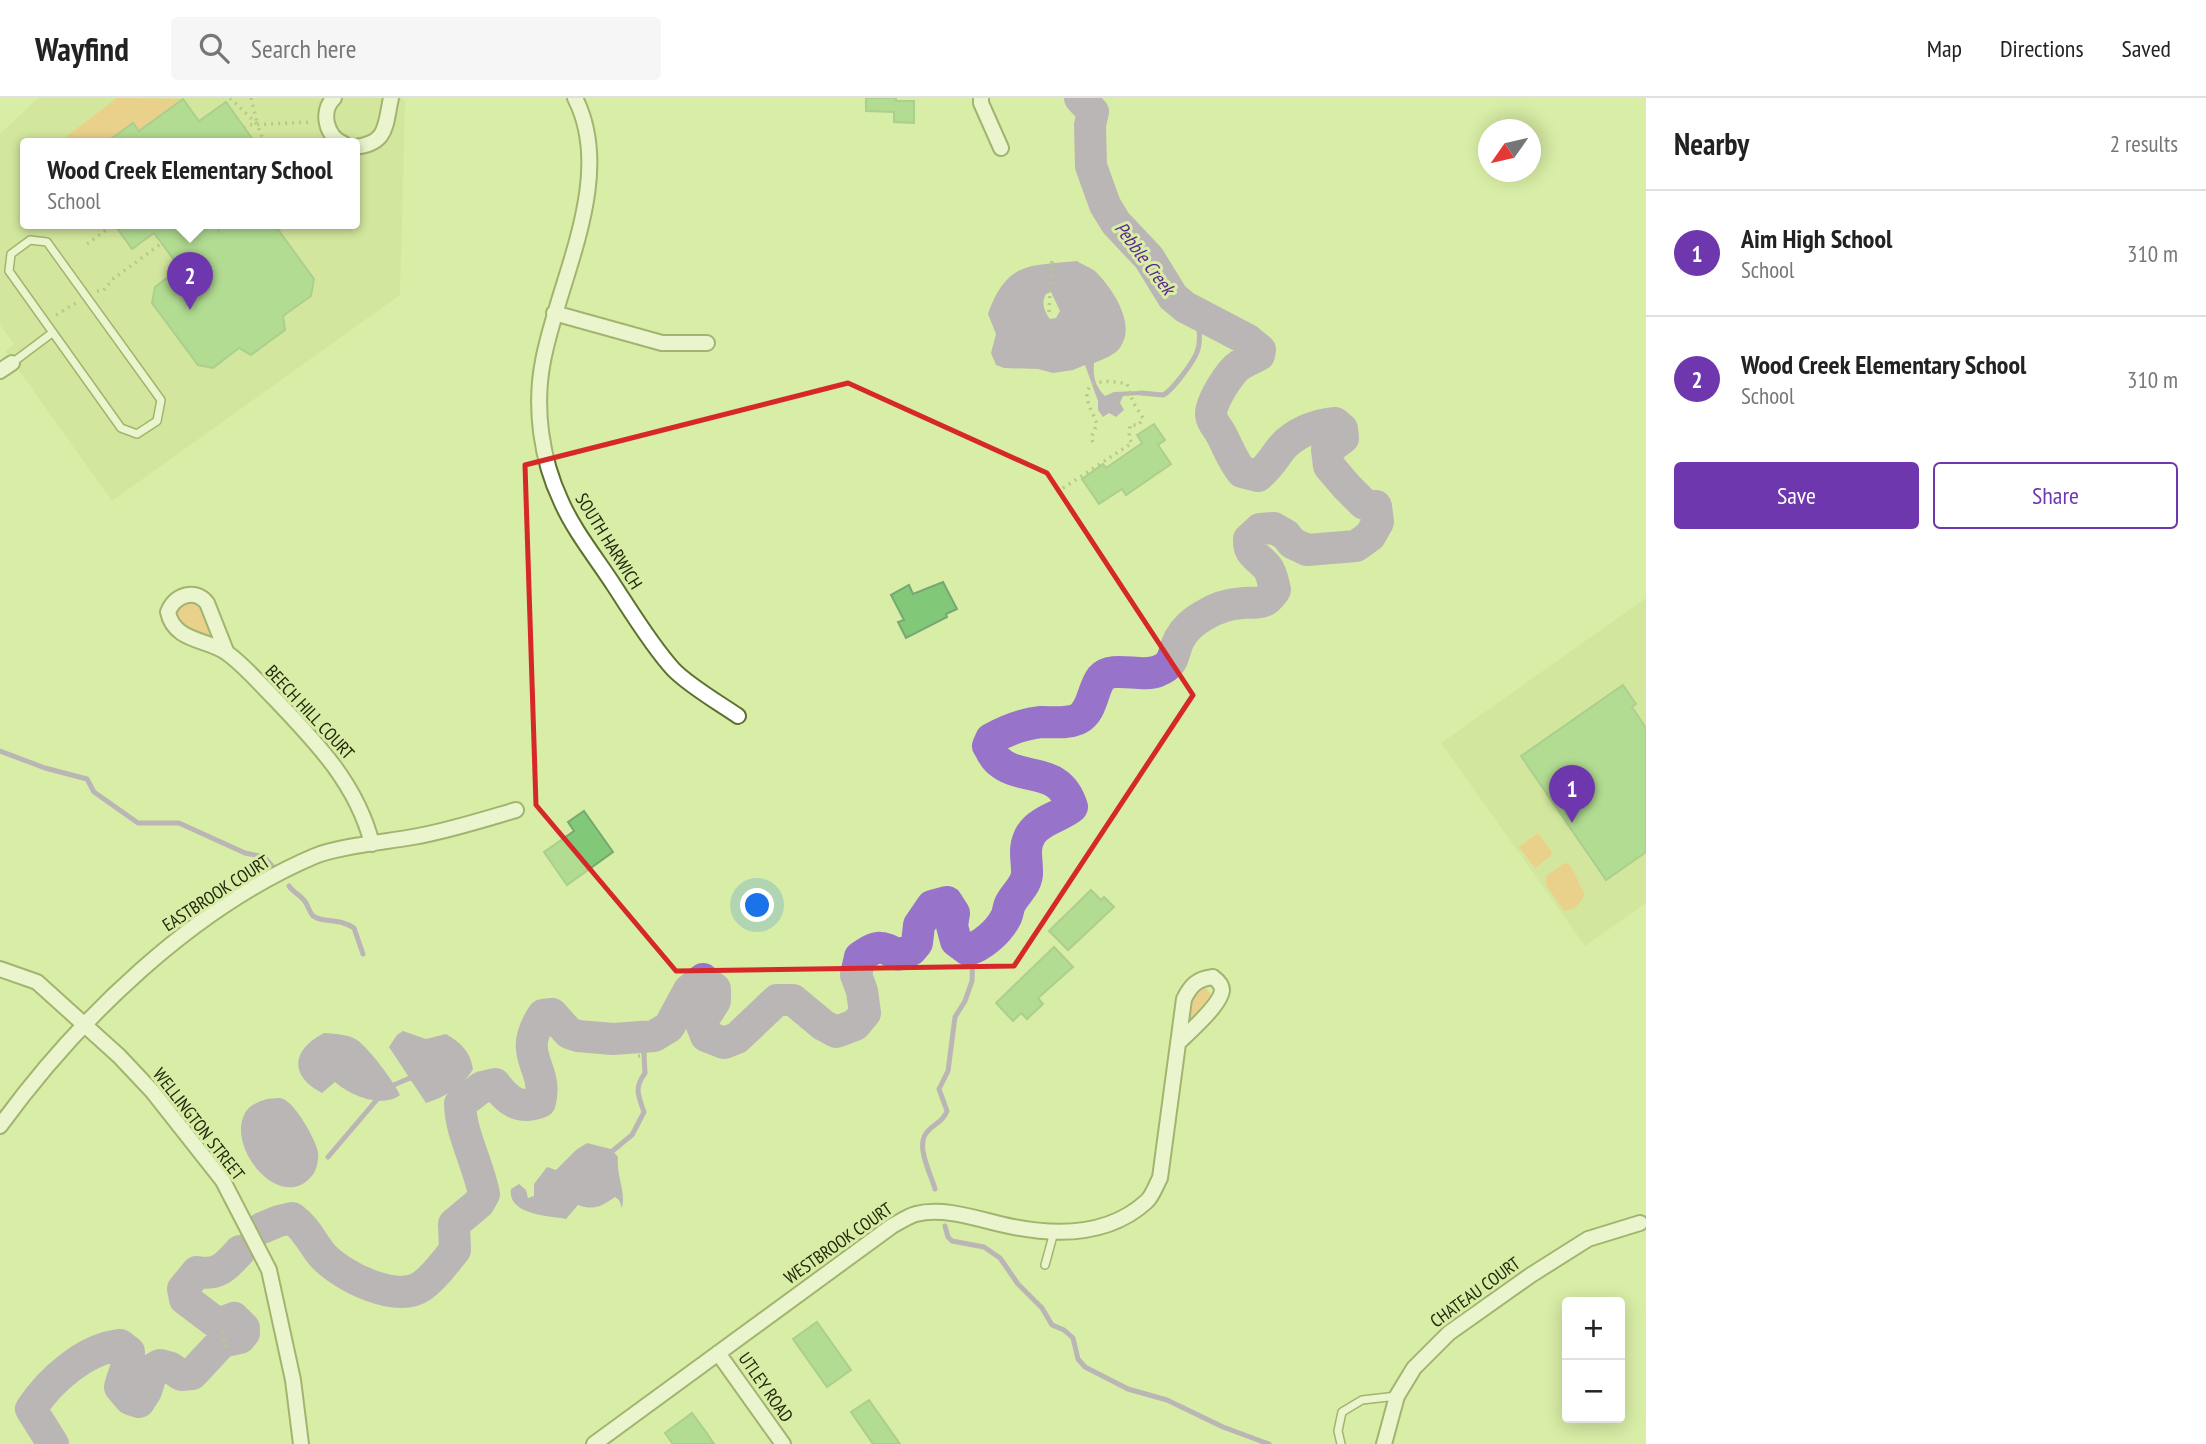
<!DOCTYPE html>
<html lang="en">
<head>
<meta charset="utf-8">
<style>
	:root { --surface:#fff; --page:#f6f6f6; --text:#222; --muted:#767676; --line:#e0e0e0; --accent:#6f37ad }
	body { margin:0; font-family:"PT Sans Narrow",sans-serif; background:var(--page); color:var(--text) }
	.controls { position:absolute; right:21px; bottom:21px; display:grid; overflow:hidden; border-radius:7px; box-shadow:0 4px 18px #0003 }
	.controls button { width:63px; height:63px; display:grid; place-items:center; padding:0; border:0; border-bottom:2px solid var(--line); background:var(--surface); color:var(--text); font:35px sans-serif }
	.compass { position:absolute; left:1478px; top:21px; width:63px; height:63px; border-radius:50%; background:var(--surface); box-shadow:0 4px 18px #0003; rotate:236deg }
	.you { position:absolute; left:758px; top:808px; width:24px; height:24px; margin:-18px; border:5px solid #fff; border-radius:50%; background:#1a73e8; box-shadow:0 0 0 10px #1a73e833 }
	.badge { display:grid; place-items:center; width:46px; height:46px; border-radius:50%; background:var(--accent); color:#fff; font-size:23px; font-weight:700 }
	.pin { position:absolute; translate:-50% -58px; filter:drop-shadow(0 2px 4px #0008) }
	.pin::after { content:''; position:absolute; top:37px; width:24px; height:21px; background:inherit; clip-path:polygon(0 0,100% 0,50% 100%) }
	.popup { position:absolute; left:20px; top:40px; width:340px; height:91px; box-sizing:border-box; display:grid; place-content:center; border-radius:7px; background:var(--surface); filter:drop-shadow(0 2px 5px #0005); font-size:23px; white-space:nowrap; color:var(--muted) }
	.popup b { font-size:26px; color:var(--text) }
	.popup::after { content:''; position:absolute; left:50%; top:100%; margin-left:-14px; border:14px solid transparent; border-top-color:var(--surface) }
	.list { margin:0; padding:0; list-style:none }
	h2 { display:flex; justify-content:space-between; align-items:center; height:91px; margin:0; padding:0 28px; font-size:30px }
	h2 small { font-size:23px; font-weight:400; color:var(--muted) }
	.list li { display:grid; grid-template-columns:46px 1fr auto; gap:21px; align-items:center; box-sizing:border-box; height:126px; padding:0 28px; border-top:2px solid var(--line) }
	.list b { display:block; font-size:26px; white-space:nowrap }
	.list p { margin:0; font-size:23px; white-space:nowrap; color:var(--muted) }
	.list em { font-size:23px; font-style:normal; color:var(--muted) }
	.actions { display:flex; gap:14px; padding:21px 28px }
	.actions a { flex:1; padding:16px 0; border:2px solid var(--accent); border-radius:7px; text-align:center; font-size:24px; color:var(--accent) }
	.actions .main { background:var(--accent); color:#fff }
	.icon { flex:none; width:38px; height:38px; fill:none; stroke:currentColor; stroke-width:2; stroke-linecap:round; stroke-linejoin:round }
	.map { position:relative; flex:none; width:1646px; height:1346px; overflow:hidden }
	header { display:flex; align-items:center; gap:42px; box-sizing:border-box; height:98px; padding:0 35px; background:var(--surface); border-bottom:2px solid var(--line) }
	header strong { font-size:33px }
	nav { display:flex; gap:38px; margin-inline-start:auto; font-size:24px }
	.search { width:490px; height:63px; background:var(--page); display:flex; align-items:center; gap:18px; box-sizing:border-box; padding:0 24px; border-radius:7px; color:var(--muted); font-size:26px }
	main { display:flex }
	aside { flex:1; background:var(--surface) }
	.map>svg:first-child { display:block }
	.built { fill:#cae193; fill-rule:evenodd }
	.green { fill:#fcaf6a }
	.water { fill:#9773ca; fill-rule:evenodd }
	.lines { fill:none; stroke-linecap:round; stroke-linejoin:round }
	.stream { stroke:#9773ca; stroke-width:5 }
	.river { stroke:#9773ca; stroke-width:32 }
	.building { fill:#81c878; stroke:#77a871; stroke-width:2 }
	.lane-casing { stroke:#5f702d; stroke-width:10 }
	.street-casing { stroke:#5f702d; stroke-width:18 }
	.path { stroke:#8e9d68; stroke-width:3.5; stroke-dasharray:2 5; stroke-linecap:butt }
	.lane { stroke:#fff; stroke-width:7 }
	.street { stroke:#fff; stroke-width:14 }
	.marked { fill:none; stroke:#d62828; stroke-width:5; stroke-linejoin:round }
	.labels { text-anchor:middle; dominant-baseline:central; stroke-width:6; stroke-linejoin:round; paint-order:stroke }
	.street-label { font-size:18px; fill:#21280c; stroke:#d8eda6 }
	.water-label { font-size:19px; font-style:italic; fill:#5a288f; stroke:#d8eda6 }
</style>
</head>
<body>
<header>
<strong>Wayfind</strong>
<div class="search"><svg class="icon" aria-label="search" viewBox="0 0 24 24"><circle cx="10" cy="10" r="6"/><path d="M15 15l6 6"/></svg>Search here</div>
<nav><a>Map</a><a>Directions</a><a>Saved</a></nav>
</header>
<main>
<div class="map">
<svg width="1646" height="1346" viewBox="0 0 1646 1346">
	<rect width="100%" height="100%" fill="#d8eda6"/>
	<path class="built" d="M 38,0 L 402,0 L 405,5 L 400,197 L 112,403 L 5,253 L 14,246 L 0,227 L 0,36 ZM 25,46 L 354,46 L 354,126 L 25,126 Z
		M 1646,500 L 1646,805 L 1585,848 L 1441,645 Z"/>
	<path class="green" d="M 117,0 L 183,1 L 139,33 L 132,25 L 110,42 L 112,46 L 61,46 L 63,41 Z
		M 186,502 L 198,503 L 214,536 L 207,542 L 179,527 C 175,515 175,511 186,502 Z
		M 1538,735 L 1552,754 L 1551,758 L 1535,770 L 1519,749 Z
		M 1568,765 C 1576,775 1578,786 1585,796 C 1580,806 1576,811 1564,813 L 1546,787 L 1546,778 L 1563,766 Z
		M 1202,889 L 1207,891 L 1211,896 L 1210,901 L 1188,928 L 1192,896 Z"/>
	<path class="water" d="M 1077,163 C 1083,167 1090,169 1096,174 C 1112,190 1136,225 1121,248 C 1116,257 1103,261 1094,265 C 1093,279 1095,288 1105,298 L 1114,294 L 1140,293 L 1141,297 L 1123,298 L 1120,305 L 1124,312 L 1116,319 L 1109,315 L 1103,319 L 1098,312 L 1098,303 L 1085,267 L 1073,272 L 1053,275 L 1038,271 L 1004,270 L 996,267 L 991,255 L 996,236 L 988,216 C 1007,163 1029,168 1077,163 ZM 1051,194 L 1060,213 L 1056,220 L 1050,221 C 1044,213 1041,205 1046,196 Z
		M 403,933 L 426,941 L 446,936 C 461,945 470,953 473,971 C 463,989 445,999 426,1005 L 389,949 L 397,937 Z
		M 324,935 C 335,936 348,936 357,942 C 369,950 394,984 400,997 C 381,1011 350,997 335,984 L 322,995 C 289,978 291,952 324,935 Z
		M 267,1001 C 271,1001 279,999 283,1001 C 295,1005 316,1042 318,1054 C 319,1060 317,1070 314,1075 C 284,1119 225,1051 245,1015 C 249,1007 258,1004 267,1001 Z
		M 587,1045 L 611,1051 L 618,1059 C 616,1078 626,1092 622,1110 L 619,1102 L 615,1099 C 602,1108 594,1113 578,1107 L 566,1121 C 549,1118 507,1117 511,1091 L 519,1086 L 526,1092 L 528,1100 L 534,1098 L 534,1086 L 547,1069 L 556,1072 L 576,1052 Z"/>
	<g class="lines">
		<path class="stream" d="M 1141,295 L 1163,297 C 1172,293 1194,263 1197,254 C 1202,242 1198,227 1197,215
			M 0,653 L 45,670 L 87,681 L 94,694 L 138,725 L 179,725 L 245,755 L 264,759 L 273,769
			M 289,788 C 294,795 302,798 306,805 C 310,812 310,819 320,821 C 333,824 342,822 354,830 L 363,856
			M 456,987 L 470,996
			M 389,989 L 410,980 L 415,982
			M 610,1055 L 632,1037 L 644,1014 C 638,997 634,990 645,975 L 643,940
			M 328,1059 L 380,998
			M 935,1091 C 931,1076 914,1046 928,1033 C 935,1025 943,1024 947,1013 L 939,991 L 948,973 L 955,919 L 965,903 L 972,883 L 973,851
			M 945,1128 L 948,1139 L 952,1143 L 984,1149 L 1000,1160 L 1018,1186 L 1042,1210 L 1052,1227 L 1064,1232 L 1073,1240 L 1078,1261 L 1085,1269 L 1128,1291 L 1167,1302 L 1223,1329 L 1269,1346"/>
		<path class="river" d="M 262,1130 L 279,1123 L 292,1120 C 307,1131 312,1145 323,1158 C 342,1178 396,1206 422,1188 C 435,1179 445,1164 455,1152 L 454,1126 L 479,1105 L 484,1096 C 478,1065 461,1037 460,1006 L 482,989 L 495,986 C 508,1003 519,1012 540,1004 C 549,968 515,959 543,917 L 552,916 L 569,935 L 578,938 L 613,941 L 654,938 L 669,929 L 689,892 L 703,881 L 715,891 L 715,903 L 701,925 L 706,938 L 724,945 L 737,940 L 777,902 L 793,902 L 823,927 L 836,934 L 855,927 L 865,915 L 862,893 L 856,877 L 860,859 C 878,847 880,847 898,857 L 911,852 L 917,845 L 919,827 L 932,808 L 947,804 L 954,815 L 952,828 L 956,843 L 968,852 C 982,848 998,834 1005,821 C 1008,817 1008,810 1010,806 C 1016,794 1028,787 1027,773 C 1027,760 1023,749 1031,736 C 1040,722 1060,719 1072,709 C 1059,666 1021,685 997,662 C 993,658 991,652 988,648 L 991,641 C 1007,632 1022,626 1041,624 C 1053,624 1066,626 1078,621 C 1093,613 1092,592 1101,580 C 1112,567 1142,580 1158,573 C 1177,566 1172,553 1180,540 C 1185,531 1194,523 1203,518 C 1215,510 1228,506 1243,505 C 1250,504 1258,506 1264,503 C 1269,501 1272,496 1275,492 C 1273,484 1272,475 1267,469 C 1258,458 1248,457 1249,441 L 1260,431 L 1274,430 L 1286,437 L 1292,445 L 1307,452 L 1356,448 L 1370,438 L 1378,424 L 1376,408 L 1364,406 L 1347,389 L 1329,368 L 1327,352 L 1343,340 L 1342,331 L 1335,325 C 1315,327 1293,335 1280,352 C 1273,362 1268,370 1258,378 L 1242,374 C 1232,362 1228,349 1221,336 C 1218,330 1212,325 1211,317 C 1210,305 1230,273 1240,267 C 1246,263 1253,260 1259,257 L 1260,252 L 1248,242 L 1185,209 L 1173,199 L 1149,160 L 1116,125 L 1105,107 L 1091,68 L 1090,27 L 1093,14 L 1080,0
			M 53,1346 L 31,1311 C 50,1282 85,1251 120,1247 L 129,1254 C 129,1267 123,1276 120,1289 L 130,1301 L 139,1304 L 146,1293 L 153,1271 L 160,1267 L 171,1270 L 181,1277 L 192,1276 L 222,1244 L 240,1240 L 244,1235 L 244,1230 L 234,1220 L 218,1226 L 185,1201 L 183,1191 L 197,1174 C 219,1178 226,1168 240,1153"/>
	</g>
	<path class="building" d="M 866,0 L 896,0 L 896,3 L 914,3 L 914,25 L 894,24 L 894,14 L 866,13 Z
		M 183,1 L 199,23 L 226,4 L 256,46 L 104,46 L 133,25 L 139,33 Z
		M 114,126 L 274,126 L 314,181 L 311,198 L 283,218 L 285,232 L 251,257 L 239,250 L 213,270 L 198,267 L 152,205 L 155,189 L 180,170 L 154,135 L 132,151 Z
		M 1154,326 L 1165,342 L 1158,347 L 1171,366 L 1126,397 L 1122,391 L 1099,406 L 1082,381 L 1103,366 L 1106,370 L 1142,345 L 1137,337 Z
		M 943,484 L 957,511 L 946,516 L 947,519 L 906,540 L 898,524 L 904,522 L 891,497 L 909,487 L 913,496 Z
		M 1623,587 L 1636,606 L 1632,609 L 1646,630 L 1646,754 L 1606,782 L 1521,658 Z
		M 584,713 L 613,754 L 567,787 L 544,754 L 574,733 L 568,724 Z
		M 1091,792 L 1101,802 L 1104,799 L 1114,809 L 1068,852 L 1049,833 Z
		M 1054,849 L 1073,869 L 1038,900 L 1043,906 L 1027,921 L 1021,915 L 1013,923 L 996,905 Z
		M 817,1224 L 851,1272 L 827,1289 L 793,1241 Z
		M 869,1302 L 900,1346 L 873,1346 L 851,1314 Z
		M 692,1315 L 706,1334 L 714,1346 L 673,1346 L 665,1335 Z"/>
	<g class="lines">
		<defs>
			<path id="lane" d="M 30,142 L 47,144 L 161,302 L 157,323 L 137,336 L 121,330 L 9,173 L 11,156 Z
				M 12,265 L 52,235
				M 1045,1167 L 1054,1134
				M 1341,1346 L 1338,1333 L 1342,1314 L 1362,1302 L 1397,1298"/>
			<path id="street" d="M 334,0 C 320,13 326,39 344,46
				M 575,0 C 616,80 558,182 543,263 C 534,309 541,361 561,403 C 574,433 597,461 615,489 C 632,515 652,548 673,571 C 688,587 719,605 738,618
				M 981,0 L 981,5 L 1001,50
				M 354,49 C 388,46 385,27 391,0
				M 554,215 L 662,245 L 707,245
				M 0,273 L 12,265
				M 226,553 L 207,505 C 195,490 175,497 168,514 C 174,544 208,541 227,555 C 244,567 259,585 274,600 C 316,644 357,686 372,746
				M 0,871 L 37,884 L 119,958 L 152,993 L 223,1083 L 269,1172 L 293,1282 L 301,1346
				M 0,1028 C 77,922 192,810 315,758 C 340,748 385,744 413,739 C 448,733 482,722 516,712
				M 718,1255 L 783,1346
				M 594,1346 L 892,1128 C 900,1124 908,1118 916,1116 C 942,1109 975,1120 1000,1126 C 1050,1138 1107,1140 1147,1103 C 1153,1097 1156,1087 1160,1080 L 1184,901 C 1191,887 1197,881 1213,879 C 1217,882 1222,886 1222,892 C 1221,907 1188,935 1178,945
				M 1384,1346 L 1397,1298 L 1414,1270 L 1449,1235 L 1531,1177 L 1588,1141 L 1640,1125"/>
		</defs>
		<use href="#lane" class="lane-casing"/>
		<use href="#street" class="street-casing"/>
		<path class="path" d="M 230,0 L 257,26 L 265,46
			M 251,0 L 257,24
			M 244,30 L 249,27 L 312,24
			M 218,134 L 228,126
			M 87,146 L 114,126
			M 97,193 L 103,193 L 113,181 L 162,145
			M 1049,214 L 1052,162
			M 56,217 L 76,205
			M 1057,394 L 1132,345 L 1129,340 L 1130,327 L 1139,327 L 1143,320 L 1133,304 L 1127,286 C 1116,283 1086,279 1087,298 C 1087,306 1094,317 1097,326 L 1091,340 L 1094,347
			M 638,958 L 648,957
			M 222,1234 L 227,1252"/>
		<use href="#lane" class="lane"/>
		<use href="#street" class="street"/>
	</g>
	<path d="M0 0H1646V1346H0ZM 848,285 L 1047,375 L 1193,597 L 1014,868 L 676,873 L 536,707 L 525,367 Z" fill="#d8eda6" fill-opacity=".55" fill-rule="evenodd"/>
	<path class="marked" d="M 848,285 L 1047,375 L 1193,597 L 1014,868 L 676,873 L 536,707 L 525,367 Z"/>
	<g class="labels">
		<g class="street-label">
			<text transform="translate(609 443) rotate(58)">SOUTH HARWICH</text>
			<text transform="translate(310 614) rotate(47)">BEECH HILL COURT</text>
			<text transform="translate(216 795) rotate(-33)">EASTBROOK COURT</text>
			<text transform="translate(199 1026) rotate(52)">WELLINGTON STREET</text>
			<text transform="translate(838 1145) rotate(-35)">WESTBROOK COURT</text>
			<text transform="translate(1475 1194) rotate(-36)">CHATEAU COURT</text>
			<text transform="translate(766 1289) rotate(55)">UTLEY ROAD</text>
		</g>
		<g class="water-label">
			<text transform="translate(1145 160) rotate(53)">Pebble Creek</text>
		</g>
	</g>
</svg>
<div class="controls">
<button>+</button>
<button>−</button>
</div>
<svg class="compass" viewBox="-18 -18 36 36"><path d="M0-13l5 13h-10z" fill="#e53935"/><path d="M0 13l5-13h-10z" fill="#767676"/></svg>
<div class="you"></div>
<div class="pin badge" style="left:1572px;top:725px">1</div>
<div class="pin badge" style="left:190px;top:212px">2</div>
<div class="popup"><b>Wood Creek Elementary School</b>School</div>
</div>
<aside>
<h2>Nearby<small>2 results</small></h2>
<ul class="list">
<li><span class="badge">1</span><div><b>Aim High School</b><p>School</p></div><em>310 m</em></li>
<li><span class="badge">2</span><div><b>Wood Creek Elementary School</b><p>School</p></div><em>310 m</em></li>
</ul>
<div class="actions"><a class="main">Save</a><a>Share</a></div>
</aside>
</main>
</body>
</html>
